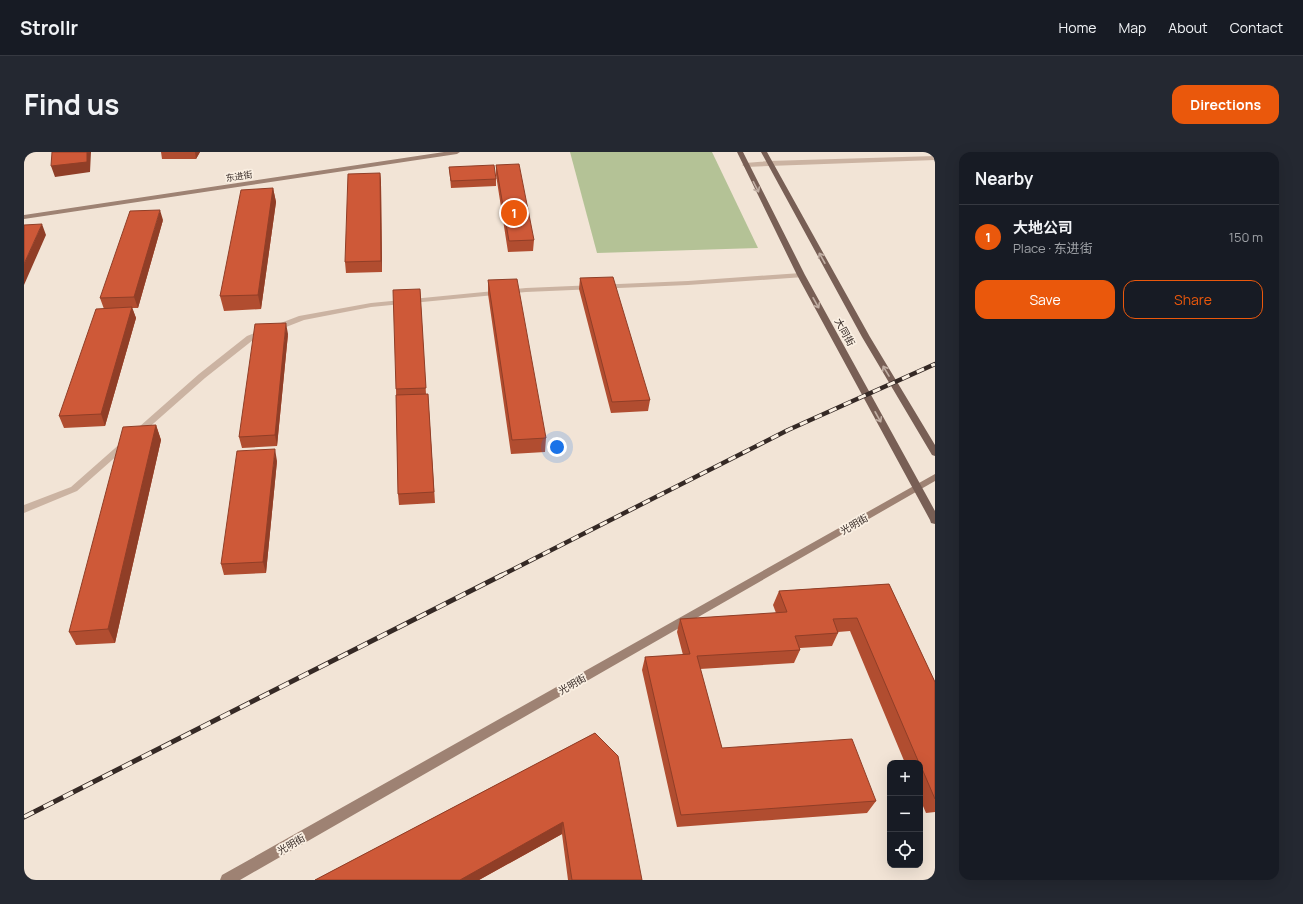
<!DOCTYPE html>
<html lang="en">
<head>
<meta charset="utf-8">
<style>
	:root { --surface:#171b24; --page:#242831; --text:#f1f3f6; --muted:#9ea1a6; --line:#363941; --accent:#ea580c }
	body { margin:0; font-family:Manrope,"Noto Sans SC",sans-serif; background:var(--page); color:var(--text) }
	.controls { position:absolute; right:12px; bottom:12px; display:grid; overflow:hidden; border-radius:8px; box-shadow:0 4px 16px #0002 }
	.controls button { width:36px; height:36px; display:grid; place-items:center; padding:0; border:0; border-bottom:1px solid var(--line); background:var(--surface); color:var(--text); font:20px sans-serif }
	.you { position:absolute; left:533px; top:295px; width:14px; height:14px; margin:-10px; border:3px solid #fff; border-radius:50%; background:#1a73e8; box-shadow:0 0 0 6px #1a73e833 }
	.badge { display:grid; place-items:center; width:26px; height:26px; border-radius:50%; background:var(--accent); color:#fff; font-size:13px; font-weight:700 }
	.pin { position:absolute; translate:-50% -50%; border:2px solid #fff; box-shadow:0 1px 4px #0006 }
	.list { margin:0; padding:0; list-style:none }
	h2 { display:flex; justify-content:space-between; align-items:center; height:52px; margin:0; padding:0 16px; font-size:17px }
	h2 small { font-size:13px; font-weight:400; color:var(--muted) }
	.list li { display:grid; grid-template-columns:26px 1fr auto; gap:12px; align-items:center; box-sizing:border-box; height:64px; padding:0 16px; border-top:1px solid var(--line) }
	.list b { display:block; font-size:15px; white-space:nowrap }
	.list p { margin:0; font-size:13px; white-space:nowrap; color:var(--muted) }
	.list em { font-size:13px; font-style:normal; color:var(--muted) }
	.actions { display:flex; gap:8px; padding:12px 16px }
	.actions a { flex:1; padding:9px 0; border:1px solid var(--accent); border-radius:12px; text-align:center; font-size:14px; color:var(--accent) }
	.actions .main { background:var(--accent); color:#fff }
	.icon { flex:none; width:22px; height:22px; fill:none; stroke:currentColor; stroke-width:2; stroke-linecap:round; stroke-linejoin:round }
	.map { position:relative; flex:none; width:911px; height:728px; overflow:hidden; border-radius:12px }
	header { display:flex; align-items:center; gap:24px; box-sizing:border-box; height:56px; padding:0 20px; background:var(--surface); border-bottom:1px solid var(--line) }
	header strong { font-size:19px }
	nav { display:flex; gap:22px; margin-inline-start:auto; font-size:14px }
	.intro { display:flex; align-items:center; justify-content:space-between; box-sizing:border-box; height:96px; padding:0 24px }
	h1 { margin:0; font-size:28px }
	.button { padding:10px 18px; border-radius:12px; background:var(--accent); color:#fff; font-size:14px; font-weight:700 }
	main { display:flex; gap:24px; padding:0 24px }
	aside { flex:1; background:var(--surface); border-radius:12px; box-shadow:0 4px 16px #0002 }
	.map>svg:first-child { display:block }
	.green { fill:#b4c296 }
	.lines { fill:none; stroke-linecap:round; stroke-linejoin:round }
	.street { fill:#cbb3a2; fill-rule:evenodd }
	.secondary { fill:#9e8273; fill-rule:evenodd }
	.primary { fill:#785f55; fill-rule:evenodd }
	.rail-far1-casing { stroke:#352925; stroke-width:4.5 }
	.rail-casing { stroke:#352925; stroke-width:5 }
	.rail-far1 { stroke:#faefe2; stroke-width:3; stroke-dasharray:8; stroke-linecap:butt }
	.rail { stroke:#faefe2; stroke-width:3.5; stroke-dasharray:11; stroke-linecap:butt }
	.wall { fill:#b14d30 }
	.shaded-wall { fill:#903e27 }
	.building { fill:#ce5938; stroke:#903e27 }
	.oneway { stroke:#c0aea3 }
	.labels { text-anchor:middle; dominant-baseline:central; stroke-width:3.5; stroke-linejoin:round; paint-order:stroke }
	.far-street-label { font-size:9px; fill:#352925; stroke:#faefe2 }
	.street-label { font-size:10px; fill:#352925; stroke:#faefe2 }
</style>
</head>
<body>
<header>
<strong>Strollr</strong>
<nav><a>Home</a><a>Map</a><a>About</a><a>Contact</a></nav>
</header>
<div class="intro"><h1>Find us</h1><a class="button">Directions</a></div>
<main>
<div class="map">
<svg width="911" height="728" viewBox="0 0 911 728">
	<rect width="100%" height="100%" fill="#f2e4d6"/>
	<path class="green" d="M 546,0 L 688,0 L 734,96 L 573,101 Z"/>
	<g class="lines">
		<path class="street" d="M 911,4 L 911,8 L 721,15 L 718,13 L 721,11 L 745,9 Z
			M 777,121 L 780,121 L 780,125 L 664,133 L 502,140 L 347,155 L 280,168 L 229,188 L 181,226 L 53,339 L 0,361 L 0,353 L 47,335 L 175,222 L 223,184 L 275,164 L 347,151 L 502,136 L 664,129 Z"/>
		<path class="secondary" d="M 420,0 L 436,0 L 433,2 L 0,67 L 0,63 Z
			M 911,322 L 911,329 L 216,728 L 196,728 L 198,723 Z"/>
		<path class="primary" d="M 713,0 L 719,0 L 781,123 L 911,359 L 911,372 L 907,371 L 906,368 L 773,123 Z
			M 737,0 L 743,0 L 846,185 L 911,293 L 911,304 L 908,303 L 838,185 Z"/>
		<defs>
			<path id="rail-far1" d="M 476,424 L 764,278 L 911,212"/>
			<path id="rail" d="M 0,665 L 478,423"/>
		</defs>
		<use href="#rail-far1" class="rail-far1-casing"/>
		<use href="#rail" class="rail-casing"/>
		<use href="#rail-far1" class="rail-far1"/>
		<use href="#rail" class="rail"/>
	</g>
	<path class="wall" d="M 137,0 L 176,0 L 172,7 L 138,7 Z
		M 472,13 L 510,88 L 509,99 L 484,100 L 472,23 Z
		M 425,15 L 472,27 L 472,34 L 427,36 Z
		M 356,21 L 357,31 L 358,120 L 322,121 L 321,110 Z
		M 249,36 L 252,50 L 237,157 L 200,159 L 196,144 Z
		M 139,68 L 114,156 L 108,156 L 112,166 L 81,274 L 40,276 L 35,264 L 80,157 L 76,146 Z
		M 556,126 L 626,248 L 624,259 L 587,261 L 555,137 Z
		M 464,128 L 522,286 L 521,300 L 487,302 L 464,142 Z
		M 396,137 L 402,242 L 404,242 L 411,351 L 375,353 L 374,342 L 372,237 Z
		M 264,182 L 253,294 L 218,296 L 215,285 Z
		M 132,273 L 137,288 L 91,491 L 52,493 L 45,480 Z
		M 253,309 L 242,421 L 200,423 L 197,412 Z
		M 865,432 L 911,530 L 911,660 L 902,661 L 896,647 L 896,611 L 881,611 L 826,479 L 814,480 L 814,481 L 808,494 L 776,496 L 776,498 L 770,511 L 676,517 L 698,596 L 852,649 L 843,661 L 653,675 L 618,518 L 621,505 L 659,503 L 653,480 L 656,467 L 752,461 L 749,453 L 755,439 Z
		M 571,581 L 618,728 L 544,728 L 538,682 L 455,728 L 291,728 Z"/>
	<path class="shaded-wall" d="M 63,0 L 67,0 L 66,20 L 31,25 L 27,14 Z
		M 171,0 L 176,0 L 172,7 Z
		M 356,21 L 357,31 L 358,120 L 357,109 Z
		M 249,36 L 252,50 L 237,157 L 234,143 Z
		M 136,58 L 139,68 L 114,156 L 110,145 Z
		M 18,72 L 22,83 L 0,133 L 0,112 Z
		M 108,155 L 112,166 L 81,274 L 77,262 Z
		M 262,171 L 264,182 L 253,294 L 251,283 Z
		M 132,273 L 137,288 L 91,491 L 84,477 Z
		M 251,297 L 253,309 L 242,421 L 239,410 Z
		M 539,670 L 538,682 L 455,728 L 436,728 Z"/>
	<path class="building" d="M 28,0 L 63,0 L 63,10 L 27,14 Z
		M 495,12 L 510,88 L 485,89 L 472,13 Z
		M 470,13 L 472,27 L 427,29 L 425,15 Z
		M 356,21 L 357,109 L 321,110 L 324,22 Z
		M 249,36 L 234,143 L 196,144 L 217,38 Z
		M 136,58 L 110,145 L 76,146 L 106,59 Z
		M 18,72 L 0,112 L 0,73 Z
		M 589,125 L 626,248 L 588,250 L 556,126 Z
		M 493,127 L 522,286 L 488,288 L 464,128 Z
		M 396,137 L 402,236 L 372,237 L 369,138 Z
		M 108,155 L 77,262 L 35,264 L 72,157 Z
		M 262,171 L 251,283 L 215,285 L 231,172 Z
		M 404,242 L 410,340 L 374,342 L 372,243 Z
		M 132,273 L 84,477 L 45,480 L 99,275 Z
		M 251,297 L 239,410 L 197,412 L 213,299 Z
		M 865,432 L 911,530 L 911,647 L 896,612 L 896,611 L 895,611 L 833,466 L 809,467 L 814,481 L 771,484 L 776,498 L 673,504 L 698,596 L 828,587 L 852,649 L 657,663 L 621,505 L 666,502 L 656,467 L 763,460 L 755,439 Z
		M 571,581 L 594,604 L 618,728 L 548,728 L 539,670 L 436,728 L 291,728 Z"/>
	<defs><path id="oneway-shaft" d="M-6 0H5M1.5-3L5.5 0L1.5 3" fill="none" stroke-width="1.6" stroke-linecap="round" stroke-linejoin="round"/></defs>
	<g class="oneway">
		<use href="#oneway-shaft" transform="translate(732 35) rotate(63)"/>
		<use href="#oneway-shaft" transform="translate(798 106) rotate(-119)"/>
		<use href="#oneway-shaft" transform="translate(792 151) rotate(61)"/>
		<use href="#oneway-shaft" transform="translate(862 219) rotate(-121)"/>
		<use href="#oneway-shaft" transform="translate(854 265) rotate(61)"/>
	</g>
	<g class="labels">
		<g class="far-street-label">
			<text transform="translate(215 24) rotate(-9)">东进街</text>
		</g>
		<g class="street-label">
			<text transform="translate(821 180) rotate(61)">大同街</text>
			<text transform="translate(830 372) rotate(-30)">光明街</text>
			<text transform="translate(548 532) rotate(-30)">光明街</text>
			<text transform="translate(267 692) rotate(-30)">光明街</text>
		</g>
	</g>
</svg>
<div class="controls">
<button>+</button>
<button>−</button>
<button><svg class="icon" aria-label="locate" viewBox="0 0 24 24"><circle cx="12" cy="12" r="6"/><path d="M12 2v4M12 18v4M2 12h4M18 12h4"/></svg></button>
</div>
<div class="you"></div>
<div class="pin badge" style="left:490px;top:61px">1</div>
</div>
<aside>
<h2>Nearby<small></small></h2>
<ul class="list">
<li><span class="badge">1</span><div><b>大地公司</b><p>Place · 东进街</p></div><em>150 m</em></li>
</ul>
<div class="actions"><a class="main">Save</a><a>Share</a></div>
</aside>
</main>
</body>
</html>
